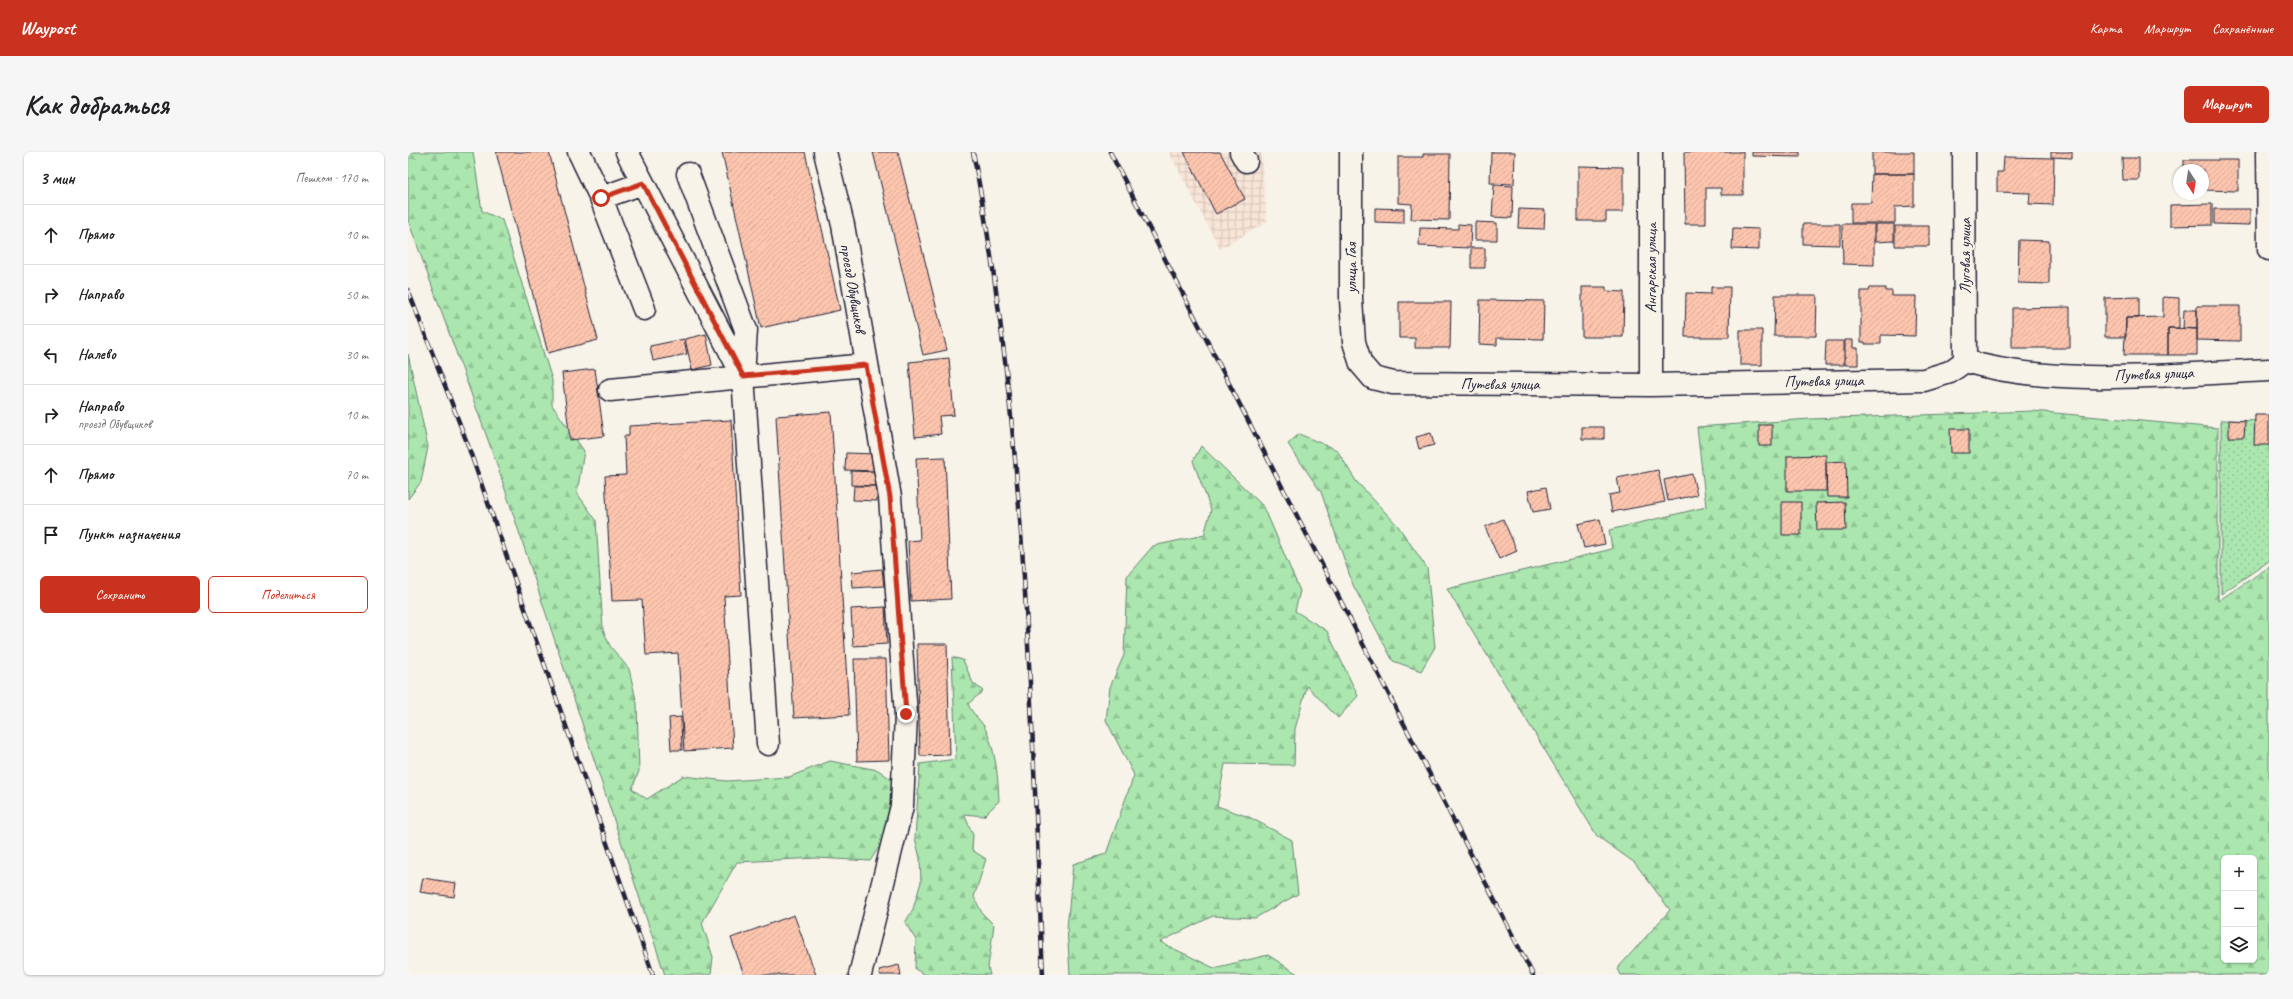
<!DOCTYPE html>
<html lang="ru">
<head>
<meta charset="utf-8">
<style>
	:root { --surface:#fff; --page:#f6f6f6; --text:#202124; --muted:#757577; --line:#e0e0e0; --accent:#c8321e }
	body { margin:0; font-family:Caveat,sans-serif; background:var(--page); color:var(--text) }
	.controls { position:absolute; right:12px; bottom:12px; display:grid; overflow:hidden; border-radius:6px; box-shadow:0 1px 3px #0004 }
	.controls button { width:36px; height:36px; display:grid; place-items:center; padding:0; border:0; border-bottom:1px solid var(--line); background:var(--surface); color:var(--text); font:20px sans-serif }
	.compass { position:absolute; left:1765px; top:12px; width:36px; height:36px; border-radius:50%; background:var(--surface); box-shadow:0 1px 3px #0004; rotate:168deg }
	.stop { position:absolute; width:12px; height:12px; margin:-9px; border:3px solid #c8321e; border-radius:50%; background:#fff }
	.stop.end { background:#c8321e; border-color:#fff; box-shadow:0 1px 4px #0008 }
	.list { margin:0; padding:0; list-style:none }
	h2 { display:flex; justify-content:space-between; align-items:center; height:52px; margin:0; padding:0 16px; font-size:17px }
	h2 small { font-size:13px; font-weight:400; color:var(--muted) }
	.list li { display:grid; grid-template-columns:26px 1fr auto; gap:12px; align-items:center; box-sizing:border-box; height:60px; padding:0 16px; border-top:1px solid var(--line) }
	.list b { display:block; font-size:15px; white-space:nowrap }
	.list p { margin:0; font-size:13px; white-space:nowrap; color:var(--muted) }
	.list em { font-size:13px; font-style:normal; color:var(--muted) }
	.actions { display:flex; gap:8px; padding:12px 16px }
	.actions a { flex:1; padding:9px 0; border:1px solid var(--accent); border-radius:6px; text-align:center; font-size:14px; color:var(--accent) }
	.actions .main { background:var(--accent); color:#fff }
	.icon { flex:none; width:22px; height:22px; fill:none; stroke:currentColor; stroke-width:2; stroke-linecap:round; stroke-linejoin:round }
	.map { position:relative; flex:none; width:1861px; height:823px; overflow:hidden; border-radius:6px }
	header { display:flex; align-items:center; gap:24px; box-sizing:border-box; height:56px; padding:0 20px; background:var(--accent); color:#fff }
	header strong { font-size:19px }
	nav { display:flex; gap:22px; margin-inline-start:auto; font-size:14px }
	.intro { display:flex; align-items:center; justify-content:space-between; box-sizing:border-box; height:96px; padding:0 24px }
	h1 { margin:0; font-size:28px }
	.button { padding:10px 18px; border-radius:6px; background:var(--accent); color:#fff; font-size:14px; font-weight:700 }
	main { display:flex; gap:24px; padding:0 24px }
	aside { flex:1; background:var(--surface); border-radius:6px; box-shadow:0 1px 3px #0004 }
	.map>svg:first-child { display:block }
	.industrial { fill:url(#industrial-grid) }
	.grass { fill:url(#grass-dots); stroke:#668474 }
	.forest { fill:url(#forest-firs); stroke:#668474; fill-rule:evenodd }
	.building { fill:url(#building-hatch); stroke:#22223b }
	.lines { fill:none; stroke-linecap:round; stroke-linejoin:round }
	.minor-casing { stroke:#22223b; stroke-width:25 }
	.minor { stroke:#f7f3e8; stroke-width:22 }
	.rail-casing { stroke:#22223b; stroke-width:4.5 }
	.rail { stroke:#f7f3e8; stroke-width:3; stroke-dasharray:9; stroke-linecap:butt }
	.route { stroke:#c8321e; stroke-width:5 }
	.labels { text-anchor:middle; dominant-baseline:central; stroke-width:4; stroke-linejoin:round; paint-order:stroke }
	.street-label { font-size:16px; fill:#22223b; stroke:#f7f3e8 }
</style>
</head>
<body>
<header>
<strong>Waypost</strong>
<nav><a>Карта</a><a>Маршрут</a><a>Сохранённые</a></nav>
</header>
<div class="intro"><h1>Как добраться</h1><a class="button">Маршрут</a></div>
<main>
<aside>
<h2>3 мин<small>Пешком · 170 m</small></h2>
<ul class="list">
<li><svg class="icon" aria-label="ahead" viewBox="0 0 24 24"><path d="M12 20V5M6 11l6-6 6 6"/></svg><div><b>Прямо</b></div><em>10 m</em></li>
<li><svg class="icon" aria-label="right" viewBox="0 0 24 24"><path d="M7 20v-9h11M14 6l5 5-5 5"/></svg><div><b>Направо</b></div><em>50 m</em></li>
<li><svg class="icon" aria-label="left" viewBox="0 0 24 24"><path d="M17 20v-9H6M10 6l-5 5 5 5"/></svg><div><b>Налево</b></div><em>30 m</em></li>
<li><svg class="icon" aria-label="right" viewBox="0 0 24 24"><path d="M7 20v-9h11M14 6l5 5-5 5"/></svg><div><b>Направо</b><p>проезд Обувщиков</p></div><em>10 m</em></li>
<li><svg class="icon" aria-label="ahead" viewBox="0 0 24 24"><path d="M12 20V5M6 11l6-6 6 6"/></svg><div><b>Прямо</b></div><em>70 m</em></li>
<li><svg class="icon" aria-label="arrive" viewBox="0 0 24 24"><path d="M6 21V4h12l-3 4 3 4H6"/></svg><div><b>Пункт назначения</b></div></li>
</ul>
<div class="actions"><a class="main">Сохранить</a><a>Поделиться</a></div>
</aside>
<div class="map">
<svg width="1861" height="823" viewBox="0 0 1861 823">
	<defs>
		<pattern id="industrial-grid" width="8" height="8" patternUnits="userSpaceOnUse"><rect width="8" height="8" fill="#f8e5d7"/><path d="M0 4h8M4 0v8" fill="none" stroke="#d4c4b9"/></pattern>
		<pattern id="grass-dots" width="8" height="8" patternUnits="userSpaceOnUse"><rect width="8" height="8" fill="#aae6ad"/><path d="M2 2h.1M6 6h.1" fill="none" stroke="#92c596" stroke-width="1.8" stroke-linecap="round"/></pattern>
		<pattern id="forest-firs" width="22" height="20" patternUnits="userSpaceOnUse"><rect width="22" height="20" fill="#aae6ad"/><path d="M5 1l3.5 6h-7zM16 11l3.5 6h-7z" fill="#92c596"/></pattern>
		<pattern id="building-hatch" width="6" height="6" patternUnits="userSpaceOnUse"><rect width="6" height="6" fill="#fcc5ae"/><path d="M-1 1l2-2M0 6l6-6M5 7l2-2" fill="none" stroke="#d8a997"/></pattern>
	</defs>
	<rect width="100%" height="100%" fill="#f7f3e8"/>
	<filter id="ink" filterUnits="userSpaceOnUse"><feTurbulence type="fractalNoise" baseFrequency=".025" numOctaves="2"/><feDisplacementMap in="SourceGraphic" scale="8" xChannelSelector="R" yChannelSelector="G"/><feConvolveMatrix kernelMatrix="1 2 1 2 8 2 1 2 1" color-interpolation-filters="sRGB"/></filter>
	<g filter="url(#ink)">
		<path class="industrial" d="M 761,0 L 853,0 L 859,70 L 812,97 Z"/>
		<path class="grass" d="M 1813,268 L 1861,269 L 1861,409 L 1813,442 Z"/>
		<path class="forest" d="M 0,0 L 65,0 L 74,59 L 94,68 L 144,228 L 144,253 L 176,299 L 169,341 L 188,368 L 195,478 L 202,494 L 221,517 L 229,552 L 231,619 L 224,637 L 239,647 L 275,624 L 319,629 L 381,625 L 422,609 L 470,618 L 487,630 L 473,692 L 462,709 L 409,706 L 329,710 L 294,771 L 305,805 L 303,823 L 257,823 L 88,310 L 0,68 Z
			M 0,202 L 20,295 L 13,330 L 0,347 Z
			M 1625,259 L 1810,276 L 1810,449 L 1861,415 L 1861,823 L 1212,823 L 1209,817 L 1262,758 L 1227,711 L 1189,684 L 1039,437 L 1204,397 L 1201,378 L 1298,355 L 1289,275 L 1402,267 ZM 1816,706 L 1846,706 L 1846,808 L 1816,808 Z
			M 891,282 L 929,298 L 948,329 L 990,374 L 1019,416 L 1027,495 L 1013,519 L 985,509 L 945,433 L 913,340 L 880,292 Z
			M 793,294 L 856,355 L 892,439 L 887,459 L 919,479 L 950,544 L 930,566 L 899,534 L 887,577 L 886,613 L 817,612 L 809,654 L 841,665 L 884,688 L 890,742 L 847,766 L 805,764 L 752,790 L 806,816 L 860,803 L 891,823 L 662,823 L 659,776 L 665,712 L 698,702 L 726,623 L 698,568 L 702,535 L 716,503 L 719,424 L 745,394 L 796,383 L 803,358 L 785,309 Z
			M 544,505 L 555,508 L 565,531 L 575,539 L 560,552 C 564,562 574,569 578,578 C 588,600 590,625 591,649 L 576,664 L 556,662 L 565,683 L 564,698 L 578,707 L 566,745 L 574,761 L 586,773 L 580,815 L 582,823 L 517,823 L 507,817 L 508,788 L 497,771 L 505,757 L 513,730 L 512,706 L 507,686 L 512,612 L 548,607 Z"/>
		<path class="building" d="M 88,0 L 141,0 L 190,188 L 140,201 Z
			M 314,0 L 397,0 L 432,158 L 353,176 Z
			M 465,0 L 490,0 L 539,198 L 515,203 Z
			M 776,0 L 812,0 L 837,47 L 808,62 Z
			M 1083,0 L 1107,0 L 1106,32 L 1082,31 Z
			M 1276,0 L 1335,0 L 1335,43 L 1313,43 L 1313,36 L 1298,36 L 1298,72 L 1277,72 Z
			M 1344,0 L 1392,0 L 1392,5 L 1344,4 Z
			M 1464,0 L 1506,0 L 1506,22 L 1464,22 Z
			M 1643,0 L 1664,0 L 1664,6 L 1643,5 Z
			M 1015,2 L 1042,2 L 1041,68 L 1003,67 L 1004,52 L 990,51 L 990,5 L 1015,5 Z
			M 1596,5 L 1646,6 L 1645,53 L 1621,52 L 1622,41 L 1589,40 L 1589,20 L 1595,20 Z
			M 1714,6 L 1731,6 L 1731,28 L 1715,28 Z
			M 1776,8 L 1830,8 L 1830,39 L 1795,38 L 1795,18 L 1776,18 Z
			M 1170,14 L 1215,15 L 1215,60 L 1198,60 L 1198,69 L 1170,69 Z
			M 1464,22 L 1506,22 L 1506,54 L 1487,55 L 1487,71 L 1443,71 L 1443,51 L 1463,51 Z
			M 1086,33 L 1105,34 L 1104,66 L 1084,65 Z
			M 1804,52 L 1804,73 L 1762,74 L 1762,53 Z
			M 967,56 L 996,57 L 996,71 L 967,70 Z
			M 1111,57 L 1137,58 L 1136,77 L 1110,76 Z
			M 1806,57 L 1842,57 L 1842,73 L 1806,72 Z
			M 1067,70 L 1089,71 L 1089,88 L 1067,88 Z
			M 1050,72 L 1063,73 L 1062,96 L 1011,94 L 1012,76 L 1050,77 Z
			M 1395,72 L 1432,72 L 1432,93 L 1395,92 Z
			M 1434,72 L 1466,72 L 1466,113 L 1435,112 Z
			M 1467,72 L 1486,72 L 1486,89 L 1467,90 Z
			M 1487,74 L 1521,74 L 1521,94 L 1487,94 Z
			M 1325,76 L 1351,77 L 1351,98 L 1324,97 Z
			M 1611,88 L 1641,89 L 1641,132 L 1610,131 Z
			M 1063,96 L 1077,96 L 1077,116 L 1063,116 Z
			M 1174,135 L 1198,135 L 1198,139 L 1216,140 L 1215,185 L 1174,185 Z
			M 1303,135 L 1322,135 L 1321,185 L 1277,185 L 1278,141 L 1303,142 Z
			M 1462,136 L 1478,136 L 1478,139 L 1484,139 L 1484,144 L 1508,144 L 1507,184 L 1473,183 L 1473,192 L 1457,192 L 1457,190 L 1453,190 L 1453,139 L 1461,139 Z
			M 1367,143 L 1409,143 L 1408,184 L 1366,184 Z
			M 1731,145 L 1731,166 L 1718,166 L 1718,185 L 1697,185 L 1697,146 Z
			M 1755,145 L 1771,146 L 1771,176 L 1760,176 L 1760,203 L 1716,203 L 1718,166 L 1755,165 Z
			M 1072,148 L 1136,149 L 1135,187 L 1089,186 L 1089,193 L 1071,192 Z
			M 991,150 L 1043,150 L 1042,196 L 1007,196 L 1007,186 L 991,186 Z
			M 1789,154 L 1832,154 L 1832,189 L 1789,188 Z
			M 1662,155 L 1662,196 L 1604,196 L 1604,156 Z
			M 1776,158 L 1789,158 L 1789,177 L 1775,176 Z
			M 1760,176 L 1789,177 L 1789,203 L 1760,203 Z
			M 1332,178 L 1354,178 L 1354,213 L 1332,213 Z
			M 298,182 L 304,213 L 284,218 L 277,187 Z
			M 276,187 L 279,202 L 245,209 L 242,194 Z
			M 1437,188 L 1445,188 L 1445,196 L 1450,196 L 1450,213 L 1437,213 Z
			M 1418,189 L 1436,189 L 1436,213 L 1417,213 Z
			M 541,206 L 546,263 L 531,264 L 533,282 L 507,285 L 501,210 Z
			M 187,217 L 196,284 L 162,288 L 154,221 Z
			M 423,260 L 441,563 L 386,566 L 368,264 Z
			M 1847,263 L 1861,263 L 1861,293 L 1846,293 Z
			M 323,268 L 333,443 L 316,444 L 325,596 L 276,599 L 270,501 L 238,503 L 234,448 L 204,449 L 197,324 L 218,323 L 216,284 L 221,284 L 221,274 Z
			M 1821,268 L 1837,269 L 1836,285 L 1821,285 Z
			M 1351,273 L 1364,273 L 1364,294 L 1351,294 Z
			M 1174,275 L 1196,275 L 1196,287 L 1174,287 Z
			M 1542,277 L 1561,277 L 1561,301 L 1543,301 Z
			M 1023,281 L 1026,293 L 1011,297 L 1008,285 Z
			M 438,301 L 468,302 L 468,319 L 437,318 Z
			M 1418,303 L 1418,339 L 1379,339 L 1379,304 Z
			M 537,305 L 543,447 L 503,449 L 500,389 L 512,388 L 508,306 Z
			M 1438,309 L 1439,345 L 1419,345 L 1418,310 Z
			M 1250,318 L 1257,350 L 1204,360 L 1201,343 L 1212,341 L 1209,326 Z
			M 443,319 L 470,320 L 469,334 L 443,333 Z
			M 1284,322 L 1289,343 L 1260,349 L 1256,328 Z
			M 446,334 L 469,334 L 469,349 L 445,348 Z
			M 1138,335 L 1142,357 L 1125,360 L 1120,339 Z
			M 1374,350 L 1393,350 L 1393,383 L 1374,383 Z
			M 1437,350 L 1438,378 L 1409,378 L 1408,351 Z
			M 1095,367 L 1109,399 L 1091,407 L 1077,375 Z
			M 1192,367 L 1197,392 L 1176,396 L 1170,372 Z
			M 474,417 L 476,434 L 445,436 L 444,420 Z
			M 477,455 L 479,492 L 445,494 L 443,457 Z
			M 509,492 L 539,492 L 542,603 L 512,604 Z
			M 446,507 L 478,507 L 481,608 L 449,609 Z
			M 273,565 L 274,598 L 263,598 L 261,566 Z
			M 15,726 L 48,731 L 46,745 L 12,740 Z
			M 386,763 L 408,823 L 336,823 L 323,786 Z
			M 491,813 L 493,823 L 472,823 L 471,818 Z"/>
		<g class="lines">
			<defs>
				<path id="minor" d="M 171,0 L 193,46 L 236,157
					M 417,0 L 435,73 L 482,345 L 498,563 L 494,654 L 452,823
					M 833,0 L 838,9
					M 943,0 L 943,148 L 946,190 L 953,212 L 965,226 L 985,231 L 1243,233 L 1516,228 L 1542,220 L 1557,209 C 1648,236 1767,222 1861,218
					M 1556,0 L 1557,209
					M 1860,0 L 1861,97
					M 280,22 L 338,178 L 335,224 L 360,592
					M 235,31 L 335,224
					M 193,46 L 235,31 L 219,0
					M 1243,233 L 1243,0
					M 202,238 L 458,213"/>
			</defs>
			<use href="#minor" class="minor-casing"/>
			<use href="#minor" class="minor"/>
			<defs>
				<path id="rail" d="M 565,0 C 618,270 622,549 635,823
					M 702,0 L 1125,823
					M 0,138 L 58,288 L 245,823"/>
			</defs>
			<use href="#rail" class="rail-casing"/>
			<use href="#rail" class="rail"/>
		</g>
	</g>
	<g class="lines" filter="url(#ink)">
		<path class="route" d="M 193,46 L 235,31 L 335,224 L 458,213 L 482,345 L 498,562"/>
	</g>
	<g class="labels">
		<g class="street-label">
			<text transform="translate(1557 104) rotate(-90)">Луговая улица</text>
			<text transform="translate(943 116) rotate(-90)">улица Гая</text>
			<text transform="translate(1243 116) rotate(-90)">Ангарская улица</text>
			<text transform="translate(445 136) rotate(80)">проезд Обувщиков</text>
			<text transform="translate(1746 222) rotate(-2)">Путевая улица</text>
			<text transform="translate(1416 229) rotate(-1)">Путевая улица</text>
			<text x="1092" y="232">Путевая улица</text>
		</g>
	</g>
</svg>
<div class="controls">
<button>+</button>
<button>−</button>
<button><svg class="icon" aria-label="layers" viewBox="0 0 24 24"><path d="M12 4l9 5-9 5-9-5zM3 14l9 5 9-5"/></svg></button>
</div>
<svg class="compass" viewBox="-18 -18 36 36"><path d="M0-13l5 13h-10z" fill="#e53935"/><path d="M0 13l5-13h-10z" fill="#757577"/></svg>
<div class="stop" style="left:193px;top:46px"></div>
<div class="stop end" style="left:498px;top:562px"></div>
</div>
</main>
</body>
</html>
